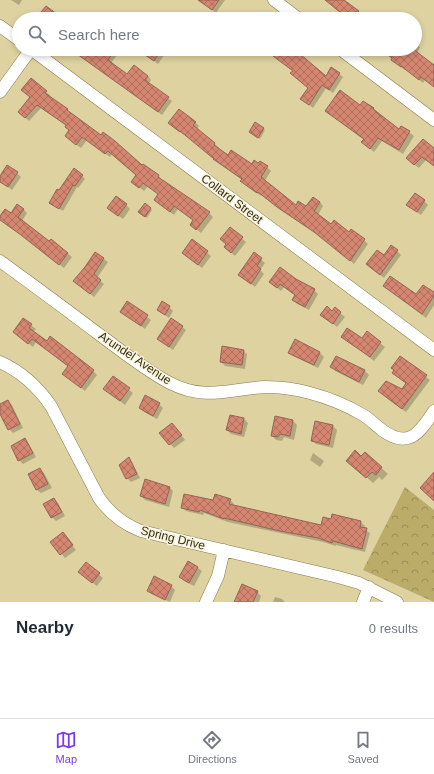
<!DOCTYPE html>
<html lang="en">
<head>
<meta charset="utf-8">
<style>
	:root { --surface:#fff; --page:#f2f2f3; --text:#1f2937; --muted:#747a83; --line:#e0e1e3; --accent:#7c3aed }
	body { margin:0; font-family:Arial,sans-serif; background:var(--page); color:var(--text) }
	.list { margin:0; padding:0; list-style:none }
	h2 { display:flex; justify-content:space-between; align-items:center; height:52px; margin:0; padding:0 16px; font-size:17px }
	h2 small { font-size:13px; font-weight:400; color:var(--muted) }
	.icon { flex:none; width:22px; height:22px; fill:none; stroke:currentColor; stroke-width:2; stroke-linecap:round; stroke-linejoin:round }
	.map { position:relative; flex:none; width:434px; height:602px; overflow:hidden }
	.search { position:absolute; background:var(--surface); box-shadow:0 2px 6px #0003; left:12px; right:12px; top:12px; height:44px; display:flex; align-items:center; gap:10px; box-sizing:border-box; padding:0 14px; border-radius:22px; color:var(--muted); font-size:15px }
	.sheet { height:116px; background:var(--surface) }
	nav { display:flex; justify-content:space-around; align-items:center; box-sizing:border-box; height:56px; border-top:1px solid var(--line); background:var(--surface); font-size:11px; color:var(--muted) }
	nav a { display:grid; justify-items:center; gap:2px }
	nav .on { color:var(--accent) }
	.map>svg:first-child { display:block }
	.forest { fill:url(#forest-crowns) }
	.shadow { fill:#0003 }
	.building { fill:url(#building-cross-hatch); stroke:#956457 }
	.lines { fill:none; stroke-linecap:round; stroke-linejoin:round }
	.minor-casing { stroke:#867b4c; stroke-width:13 }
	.minor { stroke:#fff; stroke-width:12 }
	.labels { text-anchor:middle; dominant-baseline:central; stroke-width:3; stroke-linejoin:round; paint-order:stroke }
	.street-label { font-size:12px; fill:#35301c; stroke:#f9f3da }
</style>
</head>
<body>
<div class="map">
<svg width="434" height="602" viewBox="0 0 434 602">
	<defs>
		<pattern id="forest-crowns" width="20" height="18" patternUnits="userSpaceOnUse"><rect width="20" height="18" fill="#bcac6a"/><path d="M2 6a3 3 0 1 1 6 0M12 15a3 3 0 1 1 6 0" fill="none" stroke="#9a8c56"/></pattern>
		<pattern id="building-cross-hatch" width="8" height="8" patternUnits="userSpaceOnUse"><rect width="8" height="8" fill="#d58670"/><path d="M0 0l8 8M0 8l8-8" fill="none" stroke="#ae6e5b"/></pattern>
	</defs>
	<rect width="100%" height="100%" fill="#ded2a0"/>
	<path class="forest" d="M 405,487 L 434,510 L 434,602 L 363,570 Z"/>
	<path class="shadow" d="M 11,0 L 22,0 L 19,5 Z
		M 206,0 L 225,0 L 216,13 L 208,7 Z
		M 326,0 L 343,0 L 362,15 L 360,19 L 344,19 L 342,13 Z
		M 73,13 L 80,19 L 68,19 Z
		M 235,15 L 240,19 L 232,19 Z
		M 415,42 L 420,47 L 417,53 L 434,67 L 434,87 L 425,80 L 423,83 L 406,69 L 405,70 L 397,64 L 393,59 L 380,49 L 415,49 Z
		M 73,49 L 110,49 L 117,55 L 111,63 L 128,76 L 148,76 L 151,80 L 148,84 L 172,101 L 162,115 L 76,53 Z
		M 144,49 L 165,49 L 167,51 L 158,64 L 142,52 Z
		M 279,49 L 292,49 L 326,77 L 339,74 L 343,77 L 333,93 L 326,88 L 313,108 L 305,102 L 309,88 L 294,71 Z
		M 46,92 L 50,95 L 49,97 L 143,167 L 144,165 L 159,176 L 162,181 L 209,213 L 213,217 L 201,233 L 195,228 L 194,221 L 178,209 L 174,215 L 159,204 L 155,200 L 159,194 L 148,186 L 144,191 L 136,185 L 137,175 L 112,154 L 110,157 L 87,140 L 81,148 L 70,140 L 70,131 L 67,126 L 41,108 L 29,121 L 19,112 Z
		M 360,107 L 373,108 L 400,131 L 402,127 L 414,136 L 403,154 L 382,141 L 374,152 L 367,146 L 364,140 L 326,111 Z
		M 195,122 L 199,126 L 197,129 L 215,144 L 219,148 L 217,149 L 228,156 L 252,165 L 259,164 L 267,167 L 271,171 L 264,182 L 296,206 L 307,208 L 320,202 L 323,206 L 318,215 L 331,225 L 364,240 L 368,244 L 354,264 L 319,235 L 282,211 L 262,195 L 261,196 L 245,185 L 241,181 L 242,180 L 219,163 L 185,134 L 184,135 L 173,127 Z
		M 256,124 L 265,130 L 260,139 L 252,134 Z
		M 434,149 L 434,166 L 426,160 L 419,168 L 411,162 Z
		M 17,173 L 21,177 L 12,190 L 0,181 L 0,177 Z
		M 82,176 L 85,179 L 78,188 L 77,187 L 63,211 L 50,203 L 59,191 Z
		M 424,201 L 428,205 L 421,215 L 412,209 Z
		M 145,204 L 152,210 L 147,218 L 141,214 Z
		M 126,205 L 130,209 L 123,219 L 113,212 Z
		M 23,209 L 27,213 L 22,221 L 50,242 L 51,241 L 72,257 L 64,268 L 0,219 L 0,218 Z
		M 230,228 L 246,242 L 235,256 L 229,251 L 227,244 Z
		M 193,241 L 211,256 L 202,268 L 183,253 Z
		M 397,251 L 401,255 L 384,278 L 371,268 L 384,256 Z
		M 95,253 L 108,262 L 97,278 L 104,284 L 94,297 L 74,281 Z
		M 254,254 L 265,263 L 260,270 L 264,274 L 255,287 L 239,275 Z
		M 296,280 L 314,290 L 318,294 L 309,310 L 297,304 L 293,300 L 296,295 L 284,287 L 281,291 L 270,282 Z
		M 384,286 L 417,296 L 434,293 L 434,305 L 426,318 Z
		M 128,303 L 151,320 L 145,329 L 126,315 Z
		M 169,307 L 173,311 L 169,318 L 158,310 Z
		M 335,309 L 345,317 L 337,327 L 326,318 Z
		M 23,319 L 36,329 L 33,332 L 93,371 L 97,375 L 85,391 L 63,374 L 69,367 L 36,342 L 33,347 L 14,332 Z
		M 182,327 L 186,330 L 173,350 L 158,339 Z
		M 367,333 L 385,347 L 374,361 L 347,340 L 362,340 Z
		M 295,341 L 320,353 L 324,357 L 318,368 L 293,356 L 290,352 Z
		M 243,351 L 247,354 L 245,369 L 225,366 L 221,362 Z
		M 337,357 L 365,371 L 369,375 L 363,385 L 335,371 L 332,367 Z
		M 400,357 L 430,380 L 406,412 L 383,395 L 402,391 L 407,384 L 393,373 Z
		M 113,377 L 133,393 L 125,405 L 108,392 Z
		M 8,401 L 12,405 L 23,428 L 13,433 L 9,429 L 0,412 L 0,405 Z
		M 159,404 L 163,408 L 157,419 L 144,412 L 140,408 Z
		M 231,416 L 244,419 L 248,423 L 244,437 L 231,434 L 227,430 Z
		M 276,418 L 293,421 L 297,425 L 294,440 L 284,437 L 282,441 L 276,440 L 272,436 Z
		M 333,426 L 337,430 L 333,448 L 316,444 L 312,440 Z
		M 176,428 L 185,440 L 174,448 L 160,433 Z
		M 25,440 L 29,444 L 36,457 L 23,464 L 19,460 Z
		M 313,453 L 324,461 L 320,467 L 310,460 Z
		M 365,453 L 388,474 L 382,480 L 379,477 L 373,483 L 354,466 Z
		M 129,459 L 132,462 L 140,478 L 131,482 L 127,478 Z
		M 40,469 L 44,473 L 52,488 L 41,493 L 37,490 L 29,474 Z
		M 169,487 L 173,491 L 169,507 L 145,500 L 141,496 Z
		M 54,499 L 58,503 L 65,516 L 56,521 L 52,517 Z
		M 230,500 L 234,504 L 233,506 L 322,526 L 331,520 L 361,522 L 365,526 L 364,529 L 370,533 L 365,552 L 336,545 L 336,546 L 323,542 L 228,522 L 204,513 L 203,515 L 186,511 L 182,507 Z
		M 63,534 L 76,550 L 65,558 L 52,542 Z
		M 188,562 L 198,568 L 202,571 L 194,586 L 184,581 L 180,577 Z
		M 86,564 L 103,578 L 97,586 L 83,576 Z
		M 171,586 L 175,590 L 170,602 L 152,594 L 148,591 Z
		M 257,592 L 261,596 L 259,602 L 235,602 Z
		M 275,597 L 282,599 L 285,602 L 273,602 Z"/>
	<path class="building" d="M 198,0 L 219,0 L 212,10 Z
		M 325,0 L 344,0 L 359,11 L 353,19 L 344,19 L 339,15 L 341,13 Z
		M 46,6 L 64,19 L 35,19 Z
		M 70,49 L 115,49 L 108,60 L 127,74 L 134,65 L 148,76 L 145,80 L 169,97 L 158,112 Z
		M 136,49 L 162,49 L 154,61 Z
		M 278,49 L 294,49 L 326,76 L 331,67 L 340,73 L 329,90 L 322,85 L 309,105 L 300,99 L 308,88 L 290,73 L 293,71 L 273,56 Z
		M 380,49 L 413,49 L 434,65 L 434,87 L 421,77 L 419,80 L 401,66 L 401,67 L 391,60 L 392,58 Z
		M 31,78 L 47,91 L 45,93 L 68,109 L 67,110 L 101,135 L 103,132 L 115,141 L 142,165 L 143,164 L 159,175 L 158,177 L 210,212 L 196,230 L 190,225 L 193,220 L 174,206 L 170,212 L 154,200 L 158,194 L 143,183 L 139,188 L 131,182 L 136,175 L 108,151 L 105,154 L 82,137 L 76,145 L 65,136 L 69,130 L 65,127 L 66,125 L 37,105 L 25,118 L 18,112 L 30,97 L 21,90 Z
		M 340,90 L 360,105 L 363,101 L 374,108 L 373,109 L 399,129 L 401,126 L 410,131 L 399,150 L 378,138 L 370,149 L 361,142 L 364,139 L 325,111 Z
		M 179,109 L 196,122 L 193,125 L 215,143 L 214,145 L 228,155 L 231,150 L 252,164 L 254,160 L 258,163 L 260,161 L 268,166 L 261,177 L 296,205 L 298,201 L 306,206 L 313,197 L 320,202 L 314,211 L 331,224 L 334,220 L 349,232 L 351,229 L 365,239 L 350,261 L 314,232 L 277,207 L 258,192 L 257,193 L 240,181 L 242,179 L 213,159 L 214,159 L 180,131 L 180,132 L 168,123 Z
		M 255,122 L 264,128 L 258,138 L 249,132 Z
		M 423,139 L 434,148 L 434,166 L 422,157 L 414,165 L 406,158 Z
		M 7,165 L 18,172 L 8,187 L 0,182 L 0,176 Z
		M 74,168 L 83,175 L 75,186 L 73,185 L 59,209 L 49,203 L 57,189 L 59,190 Z
		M 415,193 L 425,200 L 417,212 L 406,205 Z
		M 116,196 L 127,204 L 118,216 L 107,208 Z
		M 145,203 L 151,208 L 145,217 L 138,212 Z
		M 17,204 L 24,209 L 18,217 L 49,241 L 51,239 L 68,253 L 59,265 L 21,235 L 0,220 L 0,216 L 5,209 L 11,213 Z
		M 230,227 L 243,237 L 231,253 L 224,247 L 226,244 L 220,239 Z
		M 192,239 L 208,251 L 198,265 L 182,253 Z
		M 391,245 L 398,250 L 380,275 L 366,264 L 377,250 L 384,255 Z
		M 95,252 L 104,258 L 94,274 L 101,280 L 90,294 L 73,281 L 85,267 Z
		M 254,252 L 262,258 L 257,266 L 261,269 L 251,284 L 238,275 Z
		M 280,267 L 296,279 L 315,289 L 305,307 L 292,300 L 295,295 L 280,284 L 277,288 L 269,282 Z
		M 390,276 L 416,294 L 423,285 L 434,292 L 434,296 L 422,314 L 383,286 Z
		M 127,301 L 148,315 L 141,326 L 120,312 Z
		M 162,301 L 170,306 L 165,315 L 157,310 Z
		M 327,306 L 332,311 L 335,307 L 341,312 L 333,324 L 320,315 Z
		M 23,318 L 32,324 L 29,328 L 47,341 L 50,336 L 94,370 L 81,388 L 62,374 L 68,366 L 32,339 L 28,344 L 13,332 Z
		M 171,318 L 183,326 L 169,347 L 157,339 Z
		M 347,328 L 362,338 L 367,331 L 381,342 L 370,357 L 341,337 Z
		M 295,339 L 320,352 L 314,365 L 288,353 Z
		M 222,346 L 244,350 L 242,365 L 220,362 Z
		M 336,356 L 365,370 L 359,382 L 330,367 Z
		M 400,356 L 427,375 L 402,409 L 378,391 L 386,381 L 402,389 L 406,383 L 392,373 L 394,370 L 391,368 Z
		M 113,376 L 130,388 L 120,401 L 103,389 Z
		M 145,395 L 160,403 L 153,416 L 139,408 Z
		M 8,400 L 20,424 L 8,430 L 0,414 L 0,404 Z
		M 230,415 L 244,418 L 241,434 L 226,430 Z
		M 275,416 L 293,420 L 290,436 L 280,434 L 278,437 L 271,436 Z
		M 315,421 L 333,425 L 329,445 L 311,441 Z
		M 172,423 L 182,435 L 169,445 L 159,433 Z
		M 25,438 L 33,453 L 18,461 L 11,446 Z
		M 355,450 L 361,456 L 365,452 L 382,467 L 376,475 L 372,472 L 366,478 L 346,461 Z
		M 129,457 L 137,474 L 126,479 L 119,465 Z
		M 40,468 L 48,484 L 36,490 L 28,474 Z
		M 434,472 L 434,501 L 420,488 Z
		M 145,479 L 170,487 L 165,504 L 140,496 Z
		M 184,494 L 213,500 L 215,494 L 231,499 L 229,504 L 321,525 L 323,517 L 331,519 L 332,514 L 361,521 L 360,527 L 367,528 L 362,549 L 333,541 L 332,543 L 318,538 L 280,531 L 224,518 L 224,519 L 200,510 L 199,512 L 181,508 Z
		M 54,498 L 62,512 L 51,518 L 43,504 Z
		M 63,532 L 73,545 L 60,555 L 50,542 Z
		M 188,561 L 198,567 L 189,583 L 179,577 Z
		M 86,562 L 100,573 L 92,583 L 78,572 Z
		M 154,576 L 172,585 L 165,600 L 147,591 Z
		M 242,584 L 258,591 L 253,602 L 234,602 Z"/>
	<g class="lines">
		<defs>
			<path id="minor" d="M 274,0 L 299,19
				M 0,26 L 19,40
				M 31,49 L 434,350
				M 340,49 L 434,120
				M 0,92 L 31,49
				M 0,261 C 33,285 67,310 100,335 C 122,351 145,370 170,383 C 204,401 230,389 265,387 C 280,387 296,389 310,393 C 329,398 346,405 363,415 C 370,419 375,425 382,430 C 409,450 420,432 434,411
				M 0,362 C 22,372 38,387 51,406 L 99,498 C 110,514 123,524 141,531 L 338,577 L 359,583 L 397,602
				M 206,602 L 218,576 L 224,550
				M 363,602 L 369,587"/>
		</defs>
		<use href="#minor" class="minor-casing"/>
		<use href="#minor" class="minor"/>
	</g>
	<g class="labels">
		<g class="street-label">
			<text transform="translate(232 199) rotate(37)">Collard Street</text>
			<text transform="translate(135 358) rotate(34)">Arundel Avenue</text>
			<text transform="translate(173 538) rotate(14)">Spring Drive</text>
		</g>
	</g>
</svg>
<div class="search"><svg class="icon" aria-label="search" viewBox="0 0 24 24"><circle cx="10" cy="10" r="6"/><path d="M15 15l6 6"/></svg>Search here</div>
</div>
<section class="sheet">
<h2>Nearby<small>0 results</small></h2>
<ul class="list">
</ul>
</section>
<nav>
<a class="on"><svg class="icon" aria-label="map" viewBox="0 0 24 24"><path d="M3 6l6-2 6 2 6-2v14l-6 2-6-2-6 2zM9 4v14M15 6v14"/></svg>Map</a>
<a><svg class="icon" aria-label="directions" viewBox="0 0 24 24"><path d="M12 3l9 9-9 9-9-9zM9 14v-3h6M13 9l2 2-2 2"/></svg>Directions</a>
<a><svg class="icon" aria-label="saved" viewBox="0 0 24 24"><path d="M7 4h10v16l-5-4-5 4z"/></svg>Saved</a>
</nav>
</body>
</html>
